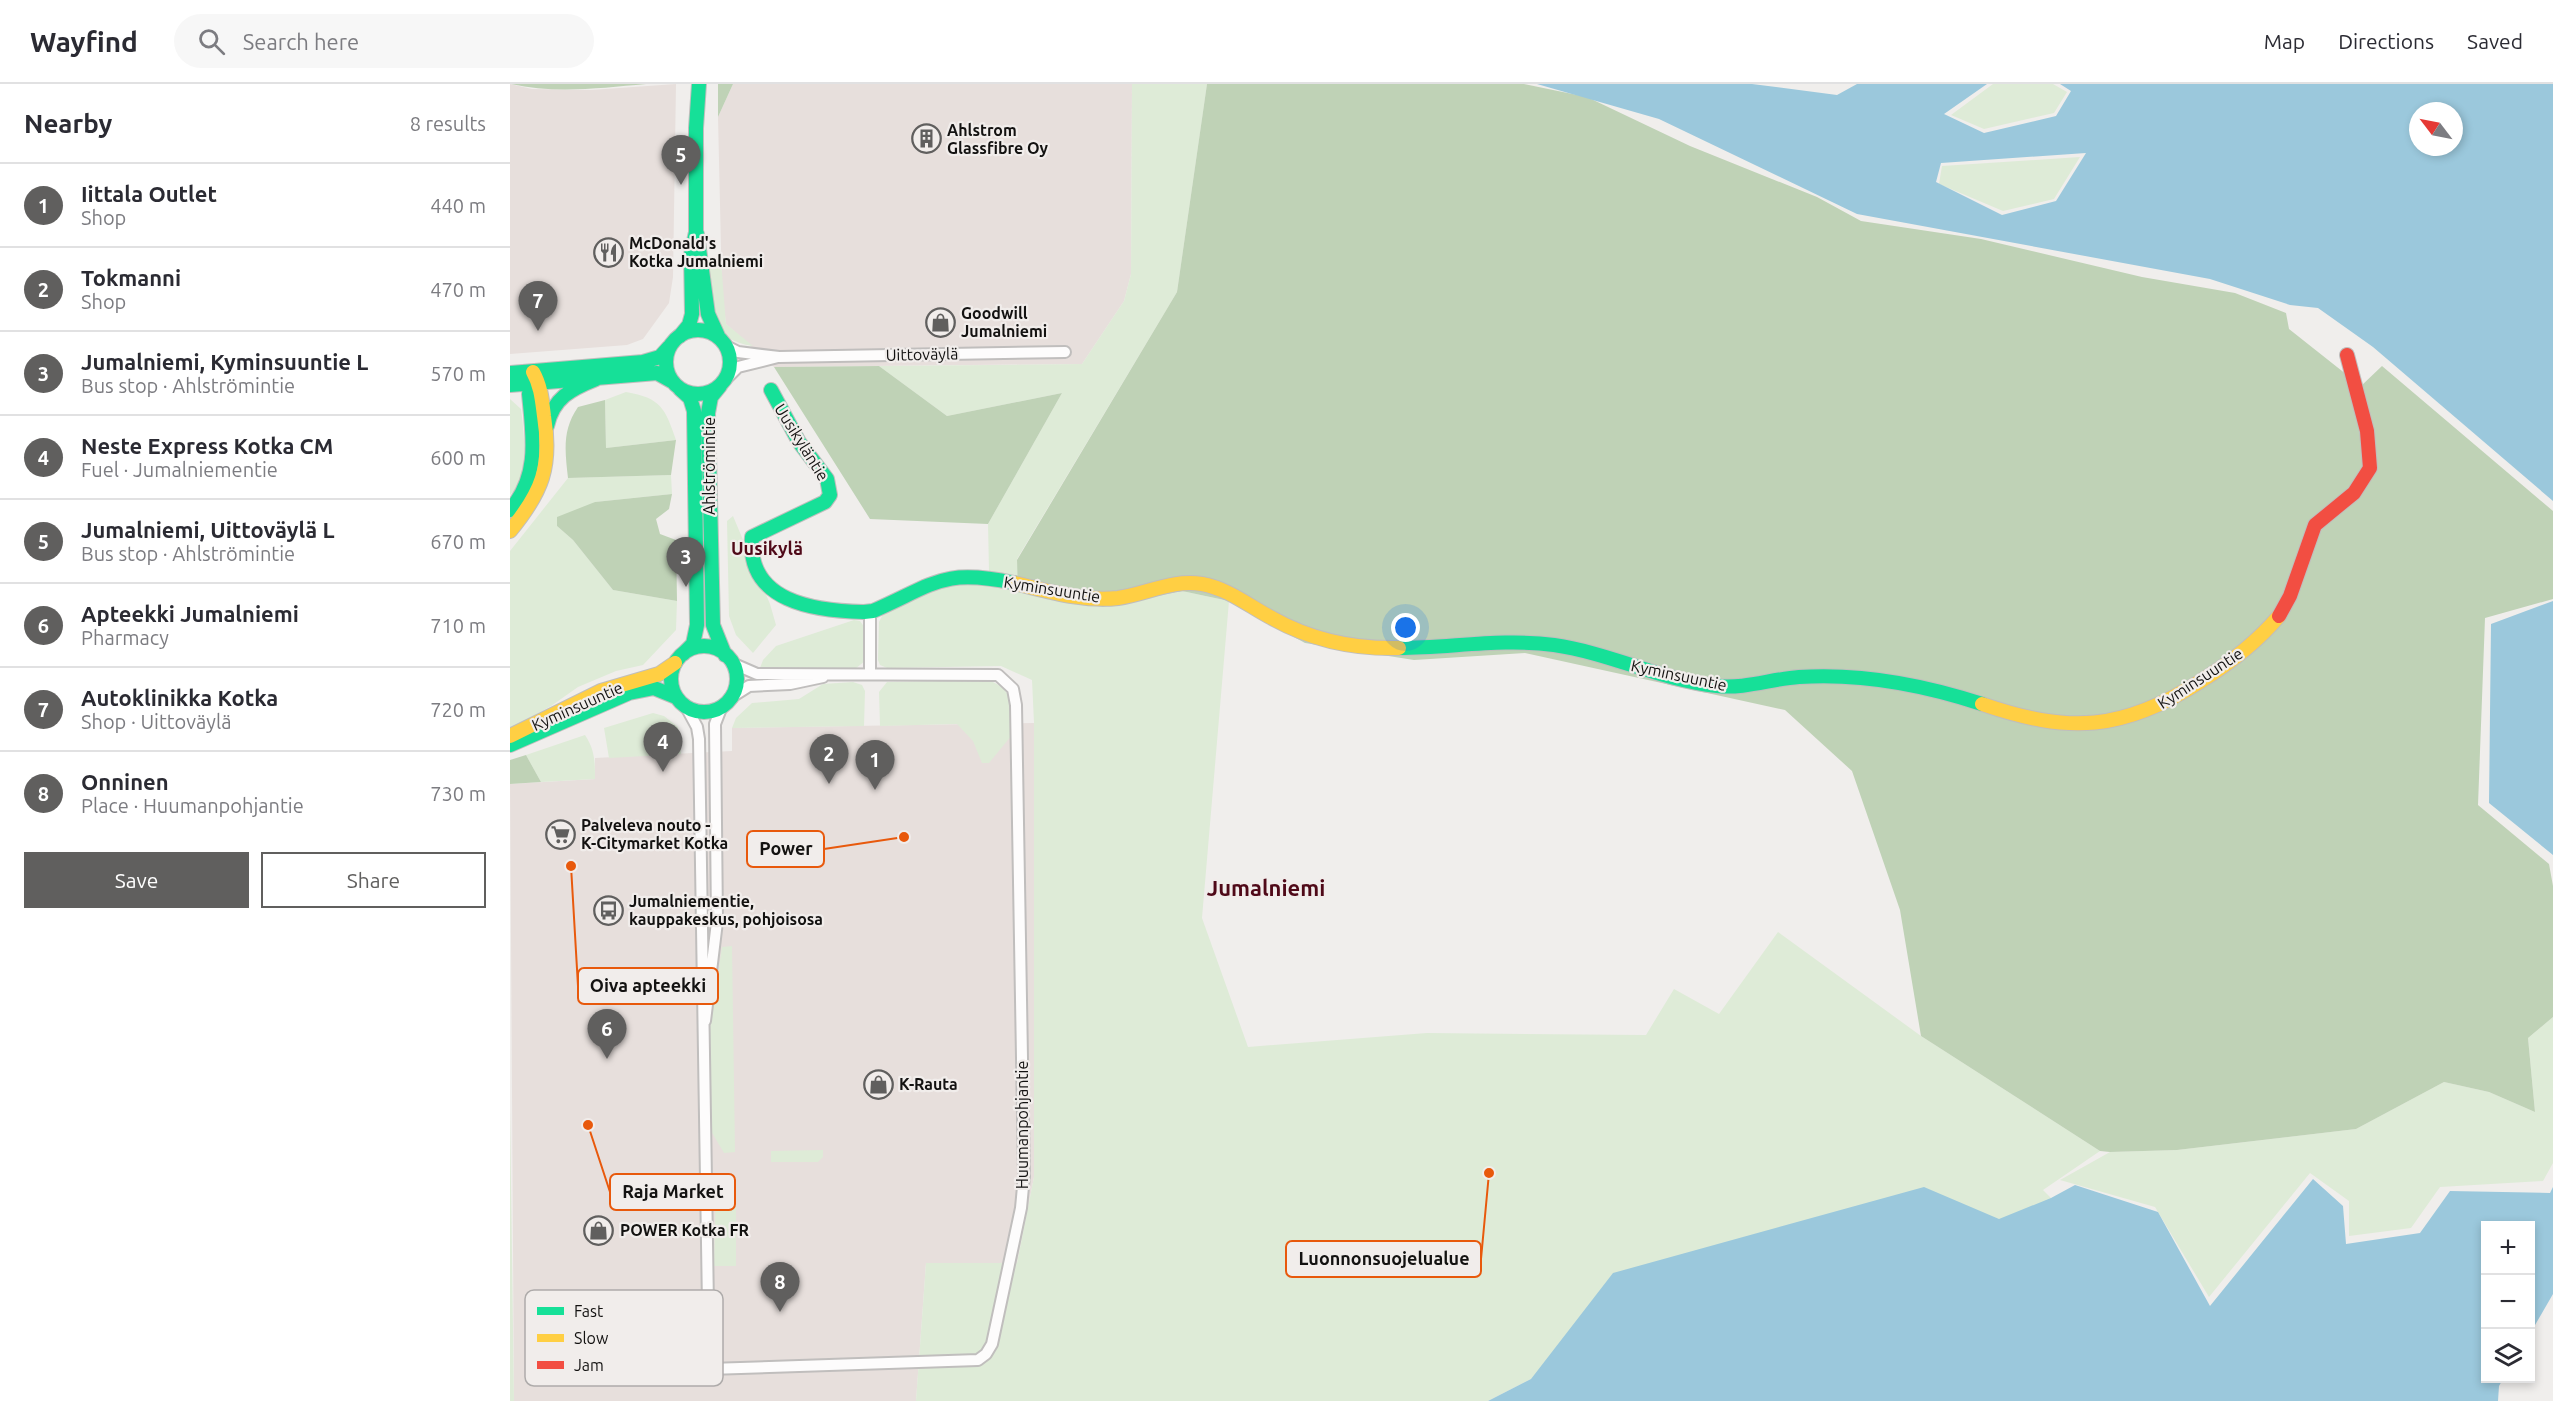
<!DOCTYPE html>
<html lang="en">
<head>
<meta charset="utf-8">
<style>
	:root { --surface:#fff; --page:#f7f7f7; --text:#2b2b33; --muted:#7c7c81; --line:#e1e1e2; --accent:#605f5e }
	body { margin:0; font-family:Ubuntu,sans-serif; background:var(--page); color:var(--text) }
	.controls { position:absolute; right:18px; bottom:18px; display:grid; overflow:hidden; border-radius:0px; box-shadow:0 3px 9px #0003 }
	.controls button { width:54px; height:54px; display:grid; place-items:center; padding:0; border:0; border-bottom:2px solid var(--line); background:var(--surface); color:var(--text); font:30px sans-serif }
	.compass { position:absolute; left:1899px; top:18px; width:54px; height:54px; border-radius:50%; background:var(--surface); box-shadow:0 3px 9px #0003; rotate:302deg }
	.you { position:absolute; left:896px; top:544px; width:21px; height:21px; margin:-15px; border:4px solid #fff; border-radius:50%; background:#1a73e8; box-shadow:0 0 0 9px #1a73e833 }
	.badge { display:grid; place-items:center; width:39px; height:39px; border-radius:50%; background:var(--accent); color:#fff; font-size:20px; font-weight:700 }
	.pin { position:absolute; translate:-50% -50px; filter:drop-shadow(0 2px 3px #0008) }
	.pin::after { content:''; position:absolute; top:32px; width:21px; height:18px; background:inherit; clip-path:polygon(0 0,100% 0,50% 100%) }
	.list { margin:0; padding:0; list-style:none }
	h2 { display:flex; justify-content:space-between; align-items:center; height:78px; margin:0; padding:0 24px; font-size:26px }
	h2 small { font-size:20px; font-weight:400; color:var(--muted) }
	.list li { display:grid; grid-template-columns:39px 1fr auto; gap:18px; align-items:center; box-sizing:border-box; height:84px; padding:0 24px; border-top:2px solid var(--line) }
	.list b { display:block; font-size:22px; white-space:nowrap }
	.list p { margin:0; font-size:20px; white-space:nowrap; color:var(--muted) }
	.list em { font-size:20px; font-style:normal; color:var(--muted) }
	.actions { display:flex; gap:12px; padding:18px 24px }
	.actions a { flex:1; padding:14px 0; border:2px solid var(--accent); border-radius:0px; text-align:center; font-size:21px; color:var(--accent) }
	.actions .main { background:var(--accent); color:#fff }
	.icon { flex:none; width:33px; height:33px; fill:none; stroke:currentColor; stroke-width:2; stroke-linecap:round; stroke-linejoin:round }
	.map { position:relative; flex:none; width:2043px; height:1317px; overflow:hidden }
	header { display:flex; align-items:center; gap:36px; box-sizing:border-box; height:84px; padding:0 30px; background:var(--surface); border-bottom:2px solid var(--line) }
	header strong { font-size:28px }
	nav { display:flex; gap:33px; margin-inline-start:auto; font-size:21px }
	.search { width:420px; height:54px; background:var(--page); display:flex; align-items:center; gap:15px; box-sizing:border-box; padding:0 21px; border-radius:33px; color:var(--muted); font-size:22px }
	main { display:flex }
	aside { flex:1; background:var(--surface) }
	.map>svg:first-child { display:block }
	.built { fill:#e7dfdc }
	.green { fill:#deebd7 }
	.forest { fill:#bfd2b6 }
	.water { fill:#9bc8dc; fill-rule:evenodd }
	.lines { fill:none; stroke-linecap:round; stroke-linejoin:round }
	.street-casing { stroke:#c0bebd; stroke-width:14 }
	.fast-casing { stroke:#c0bebd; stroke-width:16 }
	.slow-casing { stroke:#c0bebd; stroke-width:16 }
	.jam-casing { stroke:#c0bebd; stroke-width:16 }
	.street { stroke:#fdfcfc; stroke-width:10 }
	.fast { stroke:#16e098; stroke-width:14 }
	.slow { stroke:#ffcf43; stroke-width:14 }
	.jam { stroke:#f24e42; stroke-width:14 }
	.labels { text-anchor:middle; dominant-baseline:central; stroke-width:4.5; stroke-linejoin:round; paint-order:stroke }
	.poi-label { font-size:16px; font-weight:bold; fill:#131211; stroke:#f1edeb; text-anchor:start }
	.street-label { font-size:16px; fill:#131211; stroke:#f1edeb }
	.neighbourhood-label { font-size:18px; font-weight:bold; fill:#4f0918; stroke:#f1edeb }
	.district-label { font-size:22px; font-weight:bold; fill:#4f0918; stroke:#f1edeb }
	.key { fill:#f1edeb; stroke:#aeabaa; stroke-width:1.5 }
	.key-label { font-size:16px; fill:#131211 }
	.leader { fill:none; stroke:#e8590c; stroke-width:2 }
	.callout-dot { fill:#e8590c; stroke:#f1edeb; stroke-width:2 }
	.callout { fill:#f1edeb; stroke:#e8590c; stroke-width:2 }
	.callout-label { font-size:18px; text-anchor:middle; font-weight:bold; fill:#131211 }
</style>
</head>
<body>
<header>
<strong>Wayfind</strong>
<div class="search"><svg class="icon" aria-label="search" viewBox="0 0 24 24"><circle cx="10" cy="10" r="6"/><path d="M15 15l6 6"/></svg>Search here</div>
<nav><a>Map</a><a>Directions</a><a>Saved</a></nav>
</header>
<main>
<aside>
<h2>Nearby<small>8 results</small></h2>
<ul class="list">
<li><span class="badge">1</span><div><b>Iittala Outlet</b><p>Shop</p></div><em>440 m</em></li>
<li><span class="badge">2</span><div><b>Tokmanni</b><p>Shop</p></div><em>470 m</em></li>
<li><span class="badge">3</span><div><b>Jumalniemi, Kyminsuuntie L</b><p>Bus stop · Ahlströmintie</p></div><em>570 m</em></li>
<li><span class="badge">4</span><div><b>Neste Express Kotka CM</b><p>Fuel · Jumalniementie</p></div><em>600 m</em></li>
<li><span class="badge">5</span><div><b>Jumalniemi, Uittoväylä L</b><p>Bus stop · Ahlströmintie</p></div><em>670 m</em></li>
<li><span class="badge">6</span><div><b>Apteekki Jumalniemi</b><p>Pharmacy</p></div><em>710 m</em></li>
<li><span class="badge">7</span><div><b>Autoklinikka Kotka</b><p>Shop · Uittoväylä</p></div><em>720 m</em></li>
<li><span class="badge">8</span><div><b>Onninen</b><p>Place · Huumanpohjantie</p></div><em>730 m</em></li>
</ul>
<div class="actions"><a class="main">Save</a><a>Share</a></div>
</aside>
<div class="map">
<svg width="2043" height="1317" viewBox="0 0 2043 1317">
	<rect width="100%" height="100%" fill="#f0eeec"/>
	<path class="built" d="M 0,0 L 22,5 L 81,6 L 166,0 L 163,193 L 159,219 L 133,255 L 117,261 L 0,270 Z
		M 223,0 L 622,0 L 621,190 L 614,217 L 572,280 L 264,283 L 216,240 L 212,208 L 208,33 Z
		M 524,639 L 524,1093 L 507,1179 L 416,1179 L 406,1317 L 4,1317 L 0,700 L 85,695 L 85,674 L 222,667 L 222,644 Z"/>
	<path class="green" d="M 622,0 L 697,0 L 667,208 L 507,475 L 509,494 L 479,487 L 478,440 L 552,309 L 437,332 L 369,282 L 572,280 L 614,217 L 621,190 Z
		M 1483,0 L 1543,0 L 1557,8 L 1544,29 L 1474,45 L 1441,31 Z
		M 1570,73 L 1544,115 L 1493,127 L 1429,100 L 1432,82 Z
		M 199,175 L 211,177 L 216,240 L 243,262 C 192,255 200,215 199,175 Z
		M 116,308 C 151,314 155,324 166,356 L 96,364 L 95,316 Z
		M 0,315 L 11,325 C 14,349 20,393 0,411 Z
		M 161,391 L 162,410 L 85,418 L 47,442 L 63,456 L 103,506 L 167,517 L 166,546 L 133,581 L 106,587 L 68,603 L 41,622 L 0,645 L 0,467 L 58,394 Z
		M 223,432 L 260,520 L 266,541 L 243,569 L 226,551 L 219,532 L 217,437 Z
		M 444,498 L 476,501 L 593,523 L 672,507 L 719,517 L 692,834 L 738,963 L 917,949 L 1136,951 L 1164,905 L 1209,930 L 1268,848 L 1411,952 L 1590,1067 L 1533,1106 L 1541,1114 L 1535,1160 L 1021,1295 L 978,1317 L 406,1317 L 416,1179 L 507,1179 L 524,1093 L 524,639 L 522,596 L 491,582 L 377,584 L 370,581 L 368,576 L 369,538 L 372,532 L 425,504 Z
		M 344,536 L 350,537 L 355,544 L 355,577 L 345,585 L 264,586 L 250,584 L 253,576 L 266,562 Z
		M 478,596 C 507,606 500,624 502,651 L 479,679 L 472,679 L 463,657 L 447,640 L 370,642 L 369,608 L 377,598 Z
		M 343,598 L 352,601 L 355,607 L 354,642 L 222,644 L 226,634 L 242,619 L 289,615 L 313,600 Z
		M 143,629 L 154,632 L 168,643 L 171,670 L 99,674 L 94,644 Z
		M 75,651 C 85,666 85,678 85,695 L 31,698 L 16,671 Z
		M 222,862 L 225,1068 L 214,1069 L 201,1047 L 200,943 L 212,863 Z
		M 2043,933 L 2043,1079 L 2033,1097 L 1930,1103 L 1901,1144 L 1839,1152 L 1839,1117 L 1800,1089 L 1699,1213 L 1645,1123 L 1550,1096 L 1600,1068 L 1667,1066 L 1846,1045 L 1934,998 L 1979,1008 L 2025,1028 L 2018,954 Z
		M 0,1027 L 4,1317 L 0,1317 Z
		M 313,1066 L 313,1073 L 308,1078 L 261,1078 L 261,1067 Z
		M 226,1094 L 226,1182 L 204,1182 L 206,1100 L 213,1095 Z"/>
	<path class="forest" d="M 1,0 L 136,0 C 91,4 45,10 1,0 Z
		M 208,0 L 223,0 L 208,33 Z
		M 697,0 L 1014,0 L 1077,13 L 1180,62 L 1307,113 L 1351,137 L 1471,155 L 1632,193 L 1725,209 L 1776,229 L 1779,245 L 1851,302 L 1872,282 L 2043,427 L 2043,515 L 1975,534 L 1968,721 L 2039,780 L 2043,802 L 2043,933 L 2018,954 L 2025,1028 L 1979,1008 L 1934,998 L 1846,1045 L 1667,1066 L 1600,1068 L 1590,1067 L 1411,952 L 1390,826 L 1342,687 L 1275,626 L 1015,569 L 904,576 L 795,559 L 719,517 L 672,507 L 593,523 L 508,507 L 507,476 L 667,208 Z
		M 369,282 L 437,332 L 552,309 L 478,440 L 360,435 L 264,283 Z
		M 95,316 L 96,364 L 166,356 L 161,391 L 58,394 C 55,367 52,346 68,323 Z
		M 162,410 L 159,425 L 146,435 L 150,450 L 166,456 L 167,517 L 103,506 L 63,456 L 47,442 L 47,433 L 85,418 Z
		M 16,671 L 31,698 L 0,700 L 0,676 Z"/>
	<path class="water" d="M 1027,0 L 1242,0 L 1327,11 L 1347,0 L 1477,0 L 1434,30 L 1474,49 L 1546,32 L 1561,7 L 1550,0 L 2043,0 L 2043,417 L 1863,263 L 1808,224 L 1780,221 L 1700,195 L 1347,130 L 1149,35 ZM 1908,27 L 1944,27 L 1944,63 L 1908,63 ZM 1576,69 L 1546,117 L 1492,131 L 1426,98 L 1431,79 Z
		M 2043,517 L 2043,771 L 1979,719 L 1981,540 Z
		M 1803,1095 L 1833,1122 L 1836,1160 L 1910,1149 L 1940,1107 L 2040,1109 L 2043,1103 L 2043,1210 L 2021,1248 L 2020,1142 L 1976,1142 L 1976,1294 L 1993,1295 L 1989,1302 L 1988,1317 L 978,1317 L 1021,1295 L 1103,1189 L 1414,1103 L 1489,1135 L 1541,1114 L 1565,1101 L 1648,1128 L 1700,1222 Z"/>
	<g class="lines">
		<defs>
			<path id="street" d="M 216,262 L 228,268 L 269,273 L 555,268
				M 217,294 L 228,283 L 268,273
				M 360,529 L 360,589
				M 220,614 L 239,602 L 280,600 L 313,593
				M 175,621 L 187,643 L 189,655 L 199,1285 L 468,1276 L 476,1270 L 482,1260 L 511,1124 L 514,1092 L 506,621 L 503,605 L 488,591 L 247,590 L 224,580
				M 195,937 L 207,838 L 205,640 L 212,622"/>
			<path id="fast" d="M 187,150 L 198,230 L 208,252
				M156 278a32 32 0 1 1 64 0a32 32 0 1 1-64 0Z
				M 170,252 L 179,241 L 182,230 L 181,171 L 186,148 L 186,44 L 189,0
				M 0,289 L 133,278 L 150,273 L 159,263
				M 0,301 L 147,289 L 163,298
				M 210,302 L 201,313 L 198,329 L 203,541 L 215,571
				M 170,305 L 180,314 L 184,327 L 187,541 L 183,560 L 173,570
				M 261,306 L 289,358 L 317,395 L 320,411 L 315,418 L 242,453 C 236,518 305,527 354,528 L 363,527 C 425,500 432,484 504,499
				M 37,342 C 43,314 61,305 86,295
				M 0,426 C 30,392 23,352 19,310
				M161 595a33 33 0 1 1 66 0a33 33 0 1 1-66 0Z
				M 889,564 C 940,564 993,554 1044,561 C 1100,569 1151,596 1207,602 C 1235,605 1261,595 1289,593 C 1350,589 1414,601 1472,620
				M 0,661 L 119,609 L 144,604 L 166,613"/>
			<path id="slow" d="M 0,447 C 32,408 42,383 34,332 C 32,317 31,302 23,288
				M 504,499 C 538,507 573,518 608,514 C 637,510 662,495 692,500 C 719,505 739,522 762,534 C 801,556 845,565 889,564
				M 1472,620 C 1559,650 1613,647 1691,597 C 1720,579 1747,558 1769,532
				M 0,652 L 91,607 L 149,590 L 165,579"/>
			<path id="jam" d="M 1769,532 L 1780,512 L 1805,441 L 1844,409 L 1860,384 L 1857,347 L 1837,271"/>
		</defs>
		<use href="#street" class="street-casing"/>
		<use href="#fast" class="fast-casing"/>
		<use href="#slow" class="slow-casing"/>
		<use href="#jam" class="jam-casing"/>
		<use href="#street" class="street"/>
		<use href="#fast" class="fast"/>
		<use href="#slow" class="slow"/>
		<use href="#jam" class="jam"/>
	</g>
	<defs>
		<symbol id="building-ring" viewBox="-11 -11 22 22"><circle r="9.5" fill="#f1edeb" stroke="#605f5e" stroke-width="1.5"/><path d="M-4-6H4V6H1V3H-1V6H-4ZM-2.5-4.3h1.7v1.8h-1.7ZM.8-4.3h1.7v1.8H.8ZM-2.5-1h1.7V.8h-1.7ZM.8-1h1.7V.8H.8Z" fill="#605f5e"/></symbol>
		<symbol id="restaurant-ring" viewBox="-11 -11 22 22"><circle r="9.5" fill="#f1edeb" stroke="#605f5e" stroke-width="1.5"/><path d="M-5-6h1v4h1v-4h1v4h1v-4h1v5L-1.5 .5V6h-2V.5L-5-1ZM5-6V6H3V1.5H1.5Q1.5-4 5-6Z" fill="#605f5e"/></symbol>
		<symbol id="shop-ring" viewBox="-11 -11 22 22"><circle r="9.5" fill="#f1edeb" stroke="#605f5e" stroke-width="1.5"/><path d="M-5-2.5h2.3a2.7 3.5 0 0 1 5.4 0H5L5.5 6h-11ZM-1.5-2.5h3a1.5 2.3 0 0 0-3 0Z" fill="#605f5e"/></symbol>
		<symbol id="supermarket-ring" viewBox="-11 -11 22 22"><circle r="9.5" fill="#f1edeb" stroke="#605f5e" stroke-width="1.5"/><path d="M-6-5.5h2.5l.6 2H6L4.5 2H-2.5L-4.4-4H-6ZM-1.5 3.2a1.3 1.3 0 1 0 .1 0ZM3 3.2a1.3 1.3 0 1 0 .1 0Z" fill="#605f5e"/></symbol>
		<symbol id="bus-ring" viewBox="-11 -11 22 22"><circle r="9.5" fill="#f1edeb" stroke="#605f5e" stroke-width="1.5"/><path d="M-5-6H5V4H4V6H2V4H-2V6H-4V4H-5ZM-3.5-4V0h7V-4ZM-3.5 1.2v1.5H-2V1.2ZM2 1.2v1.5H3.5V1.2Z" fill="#605f5e"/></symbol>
	</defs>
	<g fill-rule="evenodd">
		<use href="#building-ring" x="400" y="38" width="33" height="33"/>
		<use href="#restaurant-ring" x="82" y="152" width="33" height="33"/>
		<use href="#shop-ring" x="414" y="222" width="33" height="33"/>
		<use href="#supermarket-ring" x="34" y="734" width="33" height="33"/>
		<use href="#bus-ring" x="82" y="810" width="33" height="33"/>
		<use href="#shop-ring" x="352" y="984" width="33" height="33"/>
		<use href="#shop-ring" x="72" y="1130" width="33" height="33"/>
	</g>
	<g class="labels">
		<g class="poi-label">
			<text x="437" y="46">Ahlstrom<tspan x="437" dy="18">Glassfibre Oy</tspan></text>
			<text x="119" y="159">McDonald's<tspan x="119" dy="18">Kotka Jumalniemi</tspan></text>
			<text x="451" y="229">Goodwill<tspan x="451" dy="18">Jumalniemi</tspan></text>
			<text x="71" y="741">Palveleva nouto -<tspan x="71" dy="18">K-Citymarket Kotka</tspan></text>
			<text x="119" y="817">Jumalniementie,<tspan x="119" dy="18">kauppakeskus, pohjoisosa</tspan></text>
			<text x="389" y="1000">K-Rauta</text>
			<text x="110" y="1146">POWER Kotka FR</text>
		</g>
		<g class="street-label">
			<text transform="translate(412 270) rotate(-1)">Uittoväylä</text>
			<text transform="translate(292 358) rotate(58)">Uusikyläntie</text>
			<text transform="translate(199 382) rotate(-90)">Ahlströmintie</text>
			<text transform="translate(542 505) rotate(9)">Kyminsuuntie</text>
			<text transform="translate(1169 591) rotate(12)">Kyminsuuntie</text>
			<text transform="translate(1690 594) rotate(-33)">Kyminsuuntie</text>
			<text transform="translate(67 622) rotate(-24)">Kyminsuuntie</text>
			<text transform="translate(512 1041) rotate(-90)">Huumanpohjantie</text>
		</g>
		<g class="neighbourhood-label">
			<text x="257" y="464">Uusikylä</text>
		</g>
		<g class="district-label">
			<text x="756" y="803">Jumalniemi</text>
		</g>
	</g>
	<rect x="15" y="1206" width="198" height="96" rx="9" class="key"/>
	<rect x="27" y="1223" width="27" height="8" fill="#16e098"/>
	<rect x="27" y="1250" width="27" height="8" fill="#ffcf43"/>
	<rect x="27" y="1277" width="27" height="8" fill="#f24e42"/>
	<g class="key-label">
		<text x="64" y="1233">Fast</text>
		<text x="64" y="1260">Slow</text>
		<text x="64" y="1287">Jam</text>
	</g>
	<path class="leader" d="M394 753L314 765M61 782L68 902M78 1041L100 1108M979 1089L971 1175"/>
	<g class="callout-dot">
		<circle cx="394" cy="753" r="6"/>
		<circle cx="61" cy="782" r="6"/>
		<circle cx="78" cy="1041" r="6"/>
		<circle cx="979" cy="1089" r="6"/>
	</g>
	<g class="callout">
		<rect x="237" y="747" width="77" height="36" rx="6"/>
		<rect x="68" y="884" width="140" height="36" rx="6"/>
		<rect x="100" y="1090" width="125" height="36" rx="6"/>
		<rect x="776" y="1157" width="195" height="36" rx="6"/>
	</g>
	<g class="callout-label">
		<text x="276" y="771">Power</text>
		<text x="138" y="908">Oiva apteekki</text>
		<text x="163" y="1114">Raja Market</text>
		<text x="874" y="1181">Luonnonsuojelualue</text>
	</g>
</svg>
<div class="controls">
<button>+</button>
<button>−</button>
<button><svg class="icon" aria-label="layers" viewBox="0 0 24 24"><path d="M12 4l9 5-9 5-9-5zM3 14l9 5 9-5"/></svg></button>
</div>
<svg class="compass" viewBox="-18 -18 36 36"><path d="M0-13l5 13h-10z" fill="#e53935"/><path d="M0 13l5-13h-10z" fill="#7c7c81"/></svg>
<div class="you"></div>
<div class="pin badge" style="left:365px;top:706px">1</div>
<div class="pin badge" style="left:319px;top:700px">2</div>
<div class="pin badge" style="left:176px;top:503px">3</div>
<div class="pin badge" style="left:153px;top:688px">4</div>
<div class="pin badge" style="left:171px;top:101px">5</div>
<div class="pin badge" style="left:97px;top:975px">6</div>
<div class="pin badge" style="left:28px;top:247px">7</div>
<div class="pin badge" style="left:270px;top:1228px">8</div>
</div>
</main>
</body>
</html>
